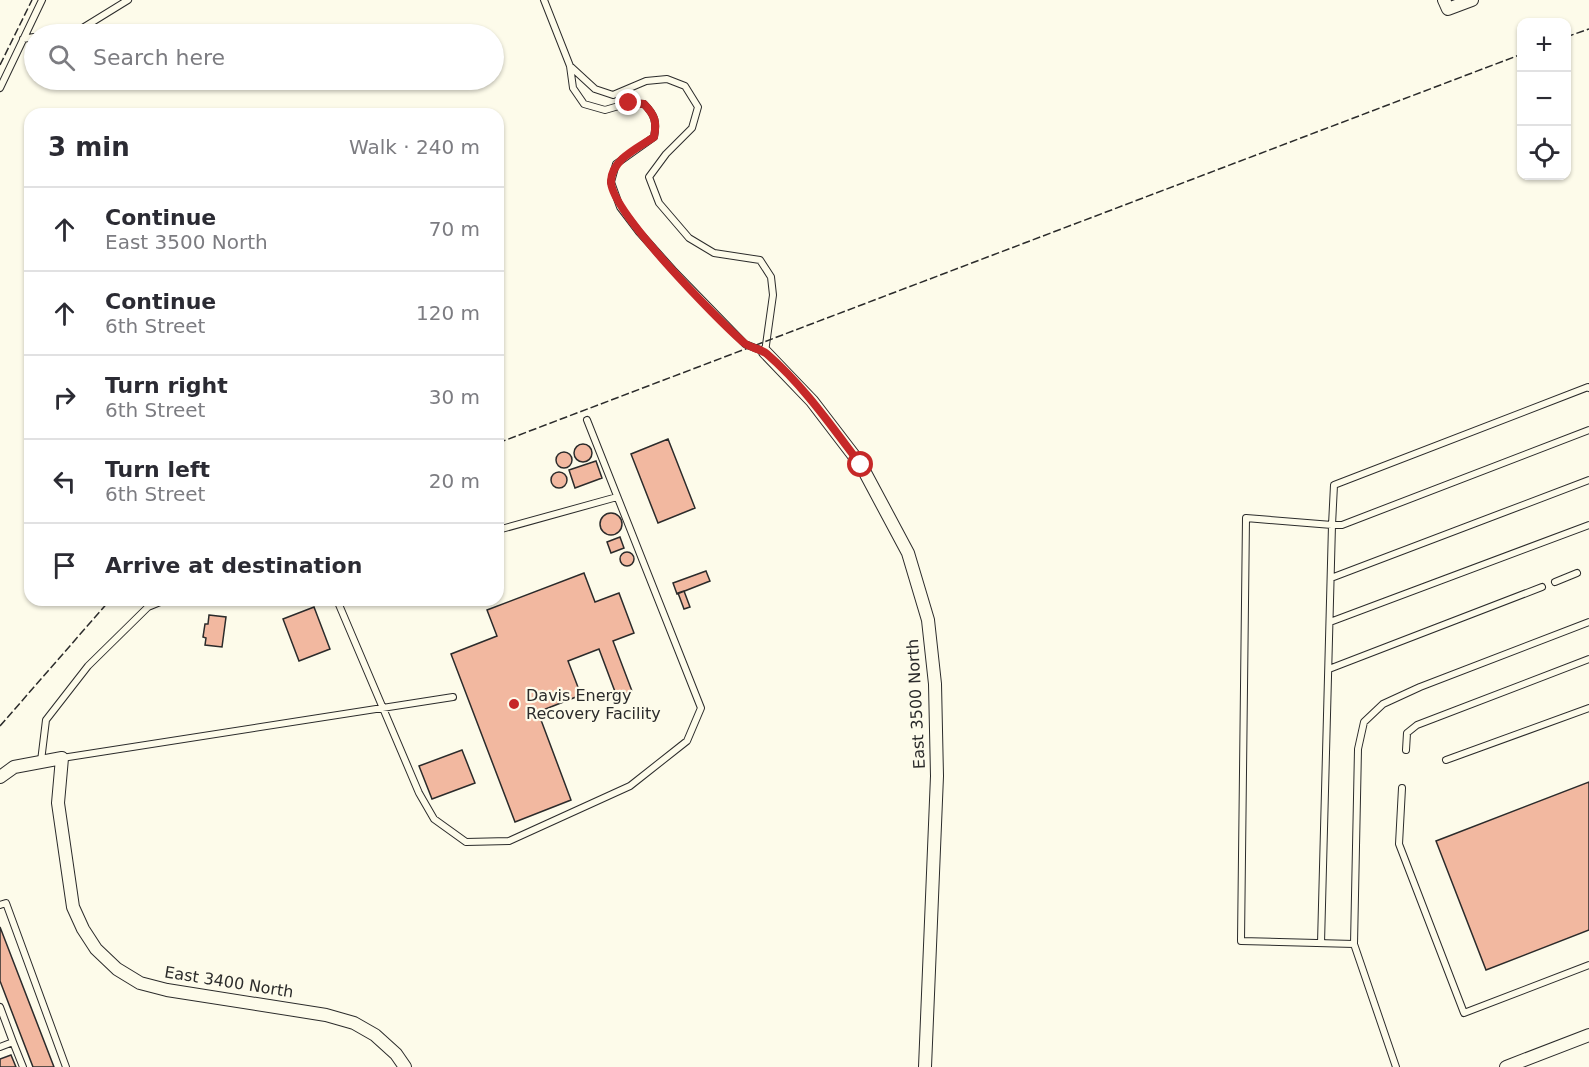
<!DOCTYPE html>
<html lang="en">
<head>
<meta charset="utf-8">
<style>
	:root { --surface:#fff; --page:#f7f7f7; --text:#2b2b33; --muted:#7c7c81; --line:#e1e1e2 }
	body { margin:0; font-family:"DejaVu Sans",sans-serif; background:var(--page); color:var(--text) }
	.controls { position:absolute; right:18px; top:18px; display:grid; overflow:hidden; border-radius:12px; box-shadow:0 2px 4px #0004 }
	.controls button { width:54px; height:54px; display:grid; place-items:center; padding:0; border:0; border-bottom:2px solid var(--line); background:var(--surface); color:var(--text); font:30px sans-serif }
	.stop { position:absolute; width:18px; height:18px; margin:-14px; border:4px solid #c62828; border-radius:50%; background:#fff }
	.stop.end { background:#c62828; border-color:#fff; box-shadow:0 2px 6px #0008 }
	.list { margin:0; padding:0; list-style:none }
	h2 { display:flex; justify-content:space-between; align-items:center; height:78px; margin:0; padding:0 24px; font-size:26px }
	h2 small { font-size:20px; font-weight:400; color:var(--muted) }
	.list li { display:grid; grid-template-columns:39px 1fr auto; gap:18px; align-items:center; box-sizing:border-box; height:84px; padding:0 24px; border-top:2px solid var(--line) }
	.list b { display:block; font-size:22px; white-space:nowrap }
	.list p { margin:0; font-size:20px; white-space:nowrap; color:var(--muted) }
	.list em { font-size:20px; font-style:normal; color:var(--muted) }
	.icon { flex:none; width:33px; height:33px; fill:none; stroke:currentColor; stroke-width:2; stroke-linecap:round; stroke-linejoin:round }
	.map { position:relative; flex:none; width:1589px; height:1067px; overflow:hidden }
	.search { position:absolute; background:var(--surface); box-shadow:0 2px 4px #0004; left:24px; top:24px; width:480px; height:66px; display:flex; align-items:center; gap:15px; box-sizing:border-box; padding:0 21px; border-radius:33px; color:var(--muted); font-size:22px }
	.panel { position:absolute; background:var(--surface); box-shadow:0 2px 4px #0004; left:24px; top:108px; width:480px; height:498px; border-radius:18px }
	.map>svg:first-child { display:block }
	.building { fill:#f2b8a0; stroke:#2b2b2b; stroke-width:1.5 }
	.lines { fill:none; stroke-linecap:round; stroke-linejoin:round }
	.service-casing { stroke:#2b2b2b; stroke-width:8 }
	.minor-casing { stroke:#2b2b2b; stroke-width:14 }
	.service { stroke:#fdfbea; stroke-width:6 }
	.minor { stroke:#fdfbea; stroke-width:12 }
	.fence { stroke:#2b2b2b; stroke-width:1.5; stroke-dasharray:8 3; stroke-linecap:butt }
	.route { stroke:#c62828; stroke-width:8 }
	.poi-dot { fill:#c62828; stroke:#fdfbea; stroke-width:2 }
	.labels { text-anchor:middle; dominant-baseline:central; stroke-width:4.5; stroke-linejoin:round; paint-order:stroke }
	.poi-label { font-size:16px; fill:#2b2b2b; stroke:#fdfbea; text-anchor:start }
	.street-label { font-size:16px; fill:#2b2b2b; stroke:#fdfbea }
</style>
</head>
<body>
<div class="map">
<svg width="1589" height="1067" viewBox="0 0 1589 1067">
	<rect width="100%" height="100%" fill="#fdfbea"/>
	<path class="building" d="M 668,439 L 695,508 L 658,523 L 631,454 Z
		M574 453a9 9 0 1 1 18 0a9 9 0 1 1-18 0Z
		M556 460a8 8 0 1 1 16 0a8 8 0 1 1-16 0Z
		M 596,461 L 602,478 L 575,488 L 569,470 Z
		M551 480a8 8 0 1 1 16 0a8 8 0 1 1-16 0Z
		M600 524a11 11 0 1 1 22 0a11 11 0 1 1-22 0Z
		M 620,537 L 624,548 L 611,553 L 607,542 Z
		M620 559a7 7 0 1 1 14 0a7 7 0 1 1-14 0Z
		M 706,571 L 710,581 L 677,594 L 673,583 Z
		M 584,573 L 595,602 L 619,593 L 634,633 L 613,641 L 632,691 L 617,697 L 599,649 L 568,661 L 581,695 L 538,712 L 571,800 L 515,822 L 451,654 L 497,636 L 487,610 Z
		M 684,591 L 690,607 L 684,609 L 678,593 Z
		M 314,607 L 330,649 L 299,661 L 283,619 Z
		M 209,615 L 226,617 L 222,647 L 205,645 L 206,638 L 203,637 L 205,624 L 208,624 Z
		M 462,750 L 475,783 L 432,799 L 419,766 Z
		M 1589,782 L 1589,930 L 1486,970 L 1436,841 Z
		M 0,927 L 54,1067 L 33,1067 L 0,981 Z
		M 11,1055 L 16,1067 L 0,1067 L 0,1059 Z"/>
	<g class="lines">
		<defs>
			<path id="service" d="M 544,0 L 570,66 L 573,88 L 584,104 L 605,110 L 629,103 L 644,104 C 655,115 657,122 654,137 L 616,164 L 611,182 L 620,207 L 639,232 L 673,270 L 745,344 L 765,352 L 773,295 L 771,277 L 760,260 L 714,253 L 689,238 L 659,203 L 649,177 L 666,154 L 692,128 L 698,107 L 685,86 L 667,79 L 646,81 L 613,95 L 595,89 L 570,66
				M 49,34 L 81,29 L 128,0
				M 23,39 L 34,37
				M 0,88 L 42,0
				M 1589,388 L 1588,387 L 1334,485 L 1332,525 L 1342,525 L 1589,430
				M 498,530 L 617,497
				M 1331,578 L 1589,480
				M 1555,582 L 1577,573
				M 337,600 L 419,793 L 434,819 L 466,842 L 509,841 L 630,786 L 687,741 L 701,708 L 587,420
				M 1330,622 L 1589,525
				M 1329,669 L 1542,587
				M 1406,750 L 1407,733 L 1417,725 L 1589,659
				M 62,758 L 453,697
				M 1446,760 L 1589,708
				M 41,761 L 46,720 L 88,666 L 148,607 L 165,600
				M 1402,788 L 1399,844 L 1464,1013 L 1589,965
				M 0,905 L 6,903 L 66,1067
				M 1321,943 L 1332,525 L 1246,518 L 1241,941 L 1354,944 L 1396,1067
				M 1354,944 L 1358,749 L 1364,722 L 1383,704 L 1420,687 L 1589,622
				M 0,1007 L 13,1042 L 0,1047
				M 13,1042 L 23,1067"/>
			<path id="minor" d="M 1444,0 L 1448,9 L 1472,0
				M 765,352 L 812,401 L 861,465 L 908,553 L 928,620 L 935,684 L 937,776 L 925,1067
				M 0,777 L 14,767 L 62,758 L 58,803 L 73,907 L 83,929 L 96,949 L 117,969 L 140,983 L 167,990 L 326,1015 L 354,1023 L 375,1035 L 396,1054 L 405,1067
				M 1506,1067 L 1589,1035"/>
		</defs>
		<use href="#service" class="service-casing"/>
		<use href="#minor" class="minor-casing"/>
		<use href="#service" class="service"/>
		<use href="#minor" class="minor"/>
		<path class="fence" d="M 1566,37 L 1589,29
			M 0,65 L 32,0
			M 498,443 L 1522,54
			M 0,726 L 110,600"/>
	</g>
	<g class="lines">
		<path class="route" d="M 629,103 L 644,104 C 655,115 657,122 654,137 C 638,148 612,159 611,181 C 610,211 717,319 743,342 C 749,348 760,348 767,354 C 804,386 832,427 861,465"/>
	</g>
	<circle class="poi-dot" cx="514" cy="704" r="6"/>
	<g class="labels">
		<g class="poi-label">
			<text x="526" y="695">Davis Energy<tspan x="526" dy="18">Recovery Facility</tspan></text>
		</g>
		<g class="street-label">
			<text transform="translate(916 704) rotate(-93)">East 3500 North</text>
			<text transform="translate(229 982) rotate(9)">East 3400 North</text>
		</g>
	</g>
</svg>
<div class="controls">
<button>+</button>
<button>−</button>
<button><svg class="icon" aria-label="locate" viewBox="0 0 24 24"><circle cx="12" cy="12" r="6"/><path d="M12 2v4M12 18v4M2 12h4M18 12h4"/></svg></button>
</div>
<div class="stop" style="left:861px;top:465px"></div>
<div class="stop end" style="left:629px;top:103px"></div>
<div class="search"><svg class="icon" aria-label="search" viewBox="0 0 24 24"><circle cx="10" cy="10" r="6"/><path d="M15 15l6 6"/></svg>Search here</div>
<section class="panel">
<h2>3 min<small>Walk · 240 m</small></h2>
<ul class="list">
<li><svg class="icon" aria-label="ahead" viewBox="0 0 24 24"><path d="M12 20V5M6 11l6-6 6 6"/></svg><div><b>Continue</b><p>East 3500 North</p></div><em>70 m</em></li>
<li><svg class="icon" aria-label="ahead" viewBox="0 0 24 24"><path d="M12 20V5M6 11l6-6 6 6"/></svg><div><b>Continue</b><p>6th Street</p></div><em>120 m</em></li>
<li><svg class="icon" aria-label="right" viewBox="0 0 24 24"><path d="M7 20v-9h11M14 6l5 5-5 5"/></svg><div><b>Turn right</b><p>6th Street</p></div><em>30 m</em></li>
<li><svg class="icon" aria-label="left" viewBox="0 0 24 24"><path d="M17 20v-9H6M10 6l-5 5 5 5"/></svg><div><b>Turn left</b><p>6th Street</p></div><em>20 m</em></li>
<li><svg class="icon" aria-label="arrive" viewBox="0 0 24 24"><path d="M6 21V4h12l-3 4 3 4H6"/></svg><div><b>Arrive at destination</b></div></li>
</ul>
</section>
</div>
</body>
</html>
